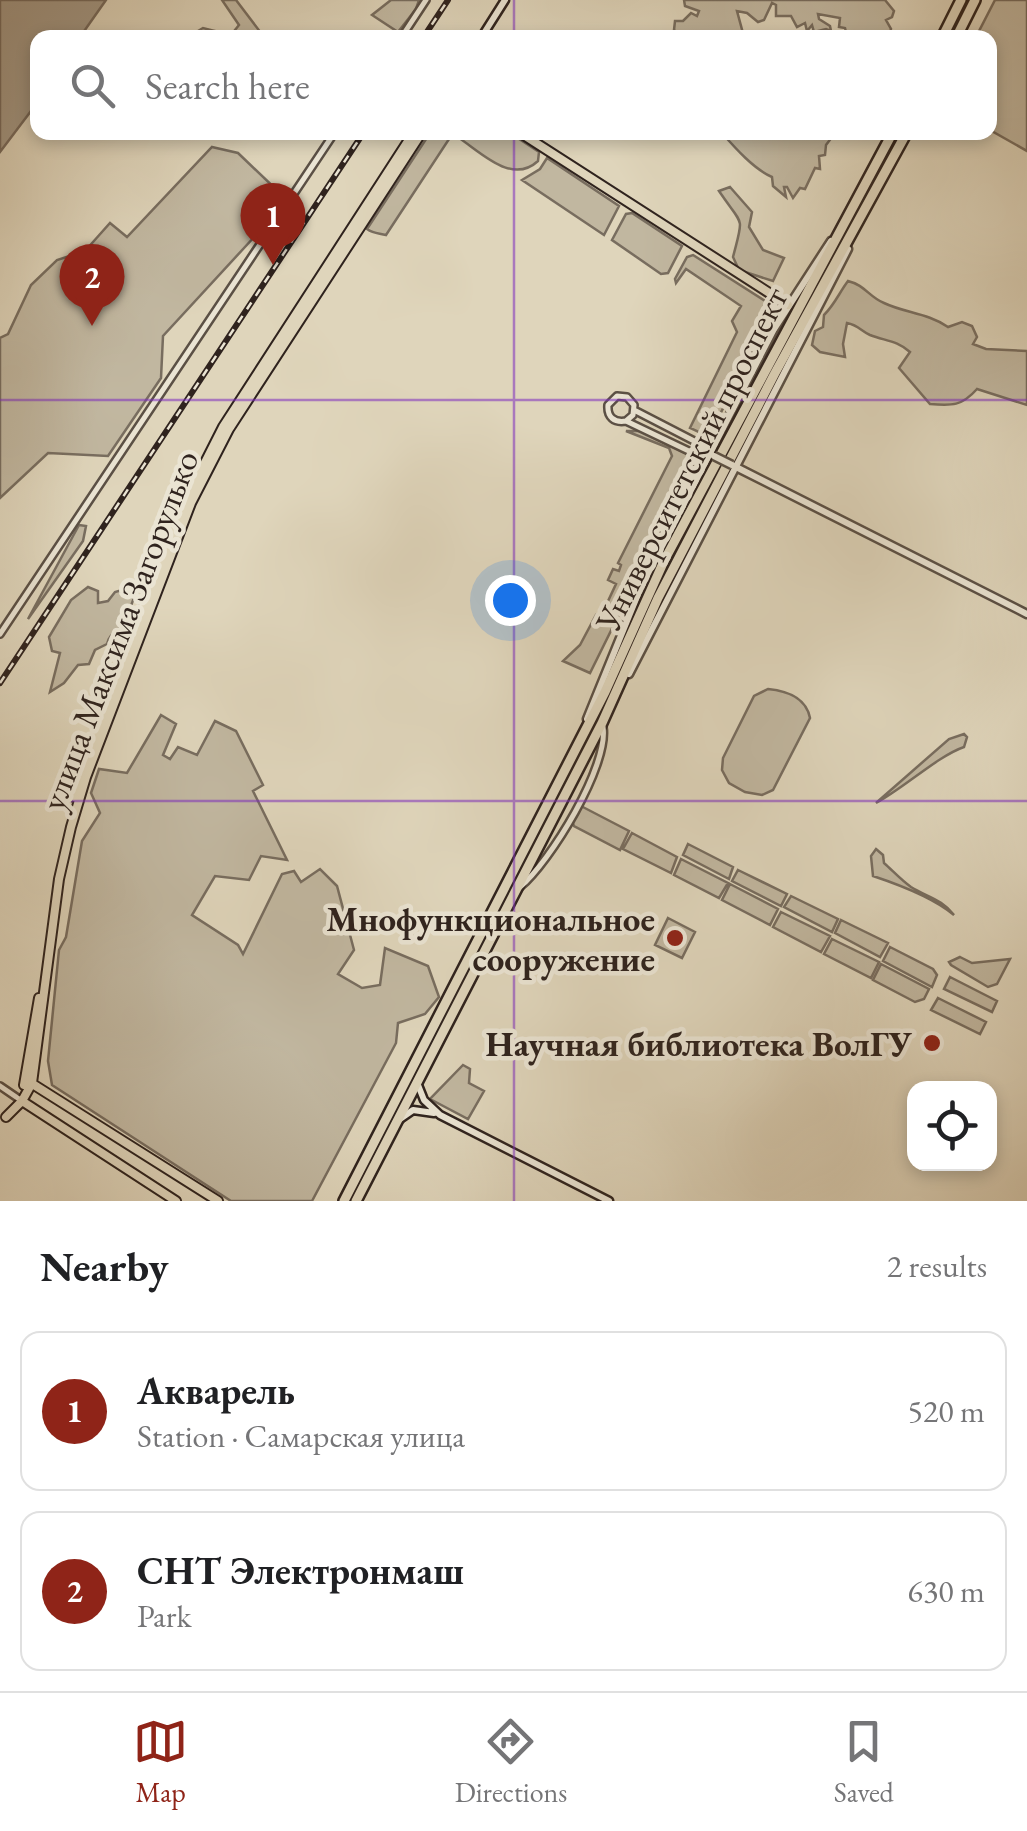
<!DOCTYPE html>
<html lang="en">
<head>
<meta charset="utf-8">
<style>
	:root { --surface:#fff; --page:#f2f2f2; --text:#202124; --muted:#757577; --line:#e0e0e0; --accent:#8f2418 }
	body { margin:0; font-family:"EB Garamond",serif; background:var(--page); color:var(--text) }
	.controls { position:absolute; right:30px; bottom:30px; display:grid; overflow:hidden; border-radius:20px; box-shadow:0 5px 15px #0003 }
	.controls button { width:90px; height:90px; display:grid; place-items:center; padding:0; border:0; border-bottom:2px solid var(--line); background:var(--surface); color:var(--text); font:50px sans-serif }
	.you { position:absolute; left:510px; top:600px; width:35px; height:35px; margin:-25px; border:8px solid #fff; border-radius:50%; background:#1a73e8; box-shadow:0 0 0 15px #1a73e833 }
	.badge { display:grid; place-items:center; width:65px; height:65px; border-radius:50%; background:var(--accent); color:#fff; font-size:32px; font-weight:700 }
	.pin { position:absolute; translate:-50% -82px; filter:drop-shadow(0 2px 5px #0008) }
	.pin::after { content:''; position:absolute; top:52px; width:35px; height:30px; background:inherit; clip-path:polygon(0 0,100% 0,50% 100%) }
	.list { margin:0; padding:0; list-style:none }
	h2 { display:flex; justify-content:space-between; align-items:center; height:130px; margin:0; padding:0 40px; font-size:42px }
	h2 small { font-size:32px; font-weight:400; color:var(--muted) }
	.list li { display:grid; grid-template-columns:65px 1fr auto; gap:30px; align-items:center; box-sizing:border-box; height:160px; margin:0 20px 20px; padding:0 20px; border:2px solid var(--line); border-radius:20px }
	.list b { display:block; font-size:38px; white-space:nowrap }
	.list p { margin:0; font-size:32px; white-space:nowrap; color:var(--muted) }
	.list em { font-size:32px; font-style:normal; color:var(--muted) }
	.icon { flex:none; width:55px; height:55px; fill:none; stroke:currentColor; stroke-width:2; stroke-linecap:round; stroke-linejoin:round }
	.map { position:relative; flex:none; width:1027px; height:1201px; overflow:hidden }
	.search { position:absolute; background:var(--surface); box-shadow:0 5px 15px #0003; left:30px; right:30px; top:30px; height:110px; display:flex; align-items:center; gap:25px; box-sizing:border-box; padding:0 35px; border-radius:20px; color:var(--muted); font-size:38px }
	.sheet { height:490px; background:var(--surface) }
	nav { display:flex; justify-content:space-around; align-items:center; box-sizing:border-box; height:140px; border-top:2px solid var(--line); background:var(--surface); font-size:28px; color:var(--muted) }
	nav a { display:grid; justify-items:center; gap:5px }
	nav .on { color:var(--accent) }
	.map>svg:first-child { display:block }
	.green { fill:#c1b7a0; stroke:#786d5f; stroke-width:2.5 }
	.water { fill:#a39886; stroke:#75695c; stroke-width:2.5 }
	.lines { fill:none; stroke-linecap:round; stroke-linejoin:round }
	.minor-casing { stroke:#5b5045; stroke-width:10 }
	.tertiary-casing { stroke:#5b5045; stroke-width:11 }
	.secondary-casing { stroke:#2f231e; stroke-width:11 }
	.primary-casing { stroke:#2f231e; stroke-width:12 }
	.trunk-casing { stroke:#2f231e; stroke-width:14 }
	.minor { stroke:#eae4d3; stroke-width:5 }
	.tertiary { stroke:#eae4d3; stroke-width:6 }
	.secondary { stroke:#eae4d3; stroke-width:6 }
	.primary { stroke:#dfd5bb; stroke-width:8 }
	.trunk { stroke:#dfd5bb; stroke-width:9 }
	.rail-casing { stroke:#2f231e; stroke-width:6 }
	.rail { stroke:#eae4d3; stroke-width:2.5; stroke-dasharray:8; stroke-linecap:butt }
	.tertiary-bridge-casing { stroke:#5b5045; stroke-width:11; stroke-linecap:butt }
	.tertiary-bridge { stroke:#eae4d3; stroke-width:6 }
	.grid { fill:none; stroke:#7b2cbf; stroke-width:2.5; stroke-opacity:0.55 }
	.poi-dot { fill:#8f2418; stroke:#eae4d3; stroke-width:4 }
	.labels { text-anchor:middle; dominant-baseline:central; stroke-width:9; stroke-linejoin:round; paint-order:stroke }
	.street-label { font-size:35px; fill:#2f231e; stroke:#eae4d3 }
	.poi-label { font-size:35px; font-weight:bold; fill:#2f231e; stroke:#eae4d3; text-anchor:end }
</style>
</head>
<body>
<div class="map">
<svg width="1027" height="1201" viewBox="0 0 1027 1201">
	<rect width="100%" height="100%" fill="#dfd5bb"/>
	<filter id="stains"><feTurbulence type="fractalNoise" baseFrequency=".002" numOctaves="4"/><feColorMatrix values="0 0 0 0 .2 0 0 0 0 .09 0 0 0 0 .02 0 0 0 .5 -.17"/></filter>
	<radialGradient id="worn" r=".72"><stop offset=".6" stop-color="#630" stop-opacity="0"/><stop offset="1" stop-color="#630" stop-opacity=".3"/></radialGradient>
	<path class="green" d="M 222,0 L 236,0 L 264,37 L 196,37 L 193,34 L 203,28 L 231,35 L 239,25 Z
		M 391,0 L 419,0 L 416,9 L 398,32 L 372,15 Z
		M 684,0 L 885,0 L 894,11 L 892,17 L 886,20 L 891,29 L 889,35 L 847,36 L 845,28 L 839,27 L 840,18 L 818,14 L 819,19 L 830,26 L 831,31 L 826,29 L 814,32 L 812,25 L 807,31 L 805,23 L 797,27 L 791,16 L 776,16 L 776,5 L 772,3 L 764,20 L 758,22 L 747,13 L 737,11 L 744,37 L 681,37 L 674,30 L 675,21 L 683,21 L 691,13 L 697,16 L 699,11 L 685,6 Z
		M 995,0 L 1027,0 L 1027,151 L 990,130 L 990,38 L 976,37 Z
		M 430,133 L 453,133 L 386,235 C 379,233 374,234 367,229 Z
		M 463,133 L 510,133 L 539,152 L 538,161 C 512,185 482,153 459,138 Z
		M 722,133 L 835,133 L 826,145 L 825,155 L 819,156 L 820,169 L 815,168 L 805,189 L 800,188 L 793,198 L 787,187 L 784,187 L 786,197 L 773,186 L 772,177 C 754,169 736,149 722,133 Z
		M 212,147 L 238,153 L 281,194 L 279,210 L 163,336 L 161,378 L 108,456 L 48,453 L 0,498 L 0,338 L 8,334 L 31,285 L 57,260 L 85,251 L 110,223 L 127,237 Z
		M 547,158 L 619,206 L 604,235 L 522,180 L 540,169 Z
		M 730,187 L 752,212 L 749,227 L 763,250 L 784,258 L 773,281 L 739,270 L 733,257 C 744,214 744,228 719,191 Z
		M 632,213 L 682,246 L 668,273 L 661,274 L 612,240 L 626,214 Z
		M 693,255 L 770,304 L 773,310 L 712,430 L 703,434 L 690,428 L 737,332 L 732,321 L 741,306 L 686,269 L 676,283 L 675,279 L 687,257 Z
		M 848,281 C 865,285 869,297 884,303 C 905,313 928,313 948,327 L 962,322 L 972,326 L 977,337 L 973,344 L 986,349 L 1027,351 L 1027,405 L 977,389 C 962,406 952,406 930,404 L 899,368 L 910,352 C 897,340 885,341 870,335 C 861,331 858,325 847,323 L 843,344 L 845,357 L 820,352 L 812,345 L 815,331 L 823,327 L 824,315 C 835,304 839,293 848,281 Z
		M 626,431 L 640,431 L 689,455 L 694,463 L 590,673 L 563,661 L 580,645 L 596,615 L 601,616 L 616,584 L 608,580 L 613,569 L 619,571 L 621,565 L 618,563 L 672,456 L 669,448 Z
		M 79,525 L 86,526 L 83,541 L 28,619 Z
		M 140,573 L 147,574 C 144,585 135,593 132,603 C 128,615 133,609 127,619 C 120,631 110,631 107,644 L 95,650 L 89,664 L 78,665 L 64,683 L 50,692 L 60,653 L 52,651 L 49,637 L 71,600 L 88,587 L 98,591 L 98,603 L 108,601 L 115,592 L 129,588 Z
		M 768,689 C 787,691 806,697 810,718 L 773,790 L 762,795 L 745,792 L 729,783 L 722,770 L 723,758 L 754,696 Z
		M 161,715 L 176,724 L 163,755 L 170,759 L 178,747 L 197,755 L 215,721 L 236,731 L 263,785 L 253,791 L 287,860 L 261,856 L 249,880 L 215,876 L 192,915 L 238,945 L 243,954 L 282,874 L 294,871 L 301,882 L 320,869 L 337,886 L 354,950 L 338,974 L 362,988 L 380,985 L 385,948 L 428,966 L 439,997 L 425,1014 L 398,1023 L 396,1043 L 312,1201 L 231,1201 L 52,1085 L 48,1061 L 59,950 L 66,937 L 82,841 L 100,813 L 91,793 L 99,769 L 127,773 Z
		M 964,734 L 967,737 L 964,747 C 938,756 904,788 876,803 L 949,739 Z
		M 579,805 L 629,831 L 620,850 L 574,826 L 572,821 Z
		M 632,833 L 677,857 L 671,873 L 623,849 Z
		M 688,844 L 733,867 L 729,879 L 683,855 Z
		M 876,849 L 883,855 L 884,863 C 893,871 901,880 911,887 C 927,897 942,899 954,915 C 934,898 897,884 873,876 L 871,856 Z
		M 681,859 L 728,883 L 719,898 L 674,875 Z
		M 738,870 L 787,894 L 781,906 L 732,881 Z
		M 730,884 L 778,909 L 770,925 L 722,900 Z
		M 791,896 L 838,919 L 832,932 L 784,907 Z
		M 781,912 L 830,936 L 821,952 L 773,927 Z
		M 668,918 L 695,932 L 682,958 L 655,945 Z
		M 841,920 L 888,943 L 880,957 L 835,933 Z
		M 832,939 L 879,962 L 871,978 L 824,954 Z
		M 890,947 L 933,969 L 937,975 L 932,987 L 883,961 Z
		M 960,957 L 972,963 L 1010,959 L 997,984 L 988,987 L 951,965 L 949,962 Z
		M 881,964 L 929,989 L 924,999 L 915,1002 L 873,980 Z
		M 950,977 L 997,1001 L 992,1012 L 944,989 Z
		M 938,998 L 986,1022 L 980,1034 L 931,1010 Z
		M 463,1065 L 470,1069 L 469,1083 L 484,1091 L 468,1119 L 430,1099 Z"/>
	<path class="water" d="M 0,0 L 106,0 L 80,37 L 38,38 L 37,103 L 0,152 Z"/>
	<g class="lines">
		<defs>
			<path id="minor" d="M 401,38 L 426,0
				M 634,410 L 698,443 L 709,453
				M 626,421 L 633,415 L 634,405 L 627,397 L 617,396 L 608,405 C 607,417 614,423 626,421 L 693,453 L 710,454
				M 0,634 L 335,132
				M 520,887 C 550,862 609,766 603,727
				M 0,1086 L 22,1101"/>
			<path id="tertiary" d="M 734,466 L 1027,614
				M 629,674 L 848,249
				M 587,719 L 640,589 L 774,329 L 831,241"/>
			<path id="secondary" d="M 481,38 L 505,0
				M 418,1085 L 424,1100 L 440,1115 L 609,1201
				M 400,1119 L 413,1110 L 434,1113"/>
			<path id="primary" d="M 519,132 L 788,305
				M 74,797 L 167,545 L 186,500 L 223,427 L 414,132
				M 31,1083 L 218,1201
				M 24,1085 L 39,998
				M 22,1101 L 176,1201
				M 6,1117 L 22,1101 L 32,1083 L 59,879 L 71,827 L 86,777 L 191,503 L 229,429 L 422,132"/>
			<path id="trunk" d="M 942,38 L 961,0
				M 956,38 L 975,0
				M 344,1201 L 605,692 L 664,561 L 893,132
				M 356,1201 L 602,723 L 658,598 L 775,373 L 907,132"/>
		</defs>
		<use href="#minor" class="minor-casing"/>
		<use href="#tertiary" class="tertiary-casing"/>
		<use href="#secondary" class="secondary-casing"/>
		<use href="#primary" class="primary-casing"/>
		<use href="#trunk" class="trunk-casing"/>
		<use href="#minor" class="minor"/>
		<use href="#tertiary" class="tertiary"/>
		<use href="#secondary" class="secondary"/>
		<use href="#primary" class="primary"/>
		<use href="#trunk" class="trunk"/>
		<defs>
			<path id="rail" d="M 423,38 L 448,0
				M 0,683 L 364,132"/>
		</defs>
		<use href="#rail" class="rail-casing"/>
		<use href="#rail" class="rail"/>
		<defs>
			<path id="tertiary-bridge" d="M 714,456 L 732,465"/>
		</defs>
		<use href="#tertiary-bridge" class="tertiary-bridge-casing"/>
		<use href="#tertiary-bridge" class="tertiary-bridge"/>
	</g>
	<path class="grid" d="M 514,0 L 514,38M 514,132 L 514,1201M 0,400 L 1027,400M 0,801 L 1027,801"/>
	<g class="poi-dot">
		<circle cx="675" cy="938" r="10"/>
		<circle cx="932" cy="1043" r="10"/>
	</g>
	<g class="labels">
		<g class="street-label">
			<text transform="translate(691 459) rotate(-63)">Университетский проспект</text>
			<text transform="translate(119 630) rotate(-69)">улица Максима Загорулько</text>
		</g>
		<g class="poi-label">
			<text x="655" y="918">Мнофункциональное<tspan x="655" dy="40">сооружение</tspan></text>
			<text x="912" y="1043">Научная библиотека ВолГУ</text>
		</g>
	</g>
	<rect width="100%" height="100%" filter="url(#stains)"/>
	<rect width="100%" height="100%" fill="url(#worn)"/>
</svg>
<div class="controls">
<button><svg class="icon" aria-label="locate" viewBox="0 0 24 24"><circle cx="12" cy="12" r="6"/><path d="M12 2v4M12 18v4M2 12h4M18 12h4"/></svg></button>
</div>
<div class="you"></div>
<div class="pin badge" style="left:273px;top:265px">1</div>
<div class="pin badge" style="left:92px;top:326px">2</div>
<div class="search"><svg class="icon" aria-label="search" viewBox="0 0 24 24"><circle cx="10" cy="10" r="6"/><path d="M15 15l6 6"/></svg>Search here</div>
</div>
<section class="sheet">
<h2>Nearby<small>2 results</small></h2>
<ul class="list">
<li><span class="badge">1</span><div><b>Акварель</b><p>Station · Самарская улица</p></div><em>520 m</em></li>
<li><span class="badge">2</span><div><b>СНТ Электронмаш</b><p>Park</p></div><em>630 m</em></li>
</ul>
</section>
<nav>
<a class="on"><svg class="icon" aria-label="map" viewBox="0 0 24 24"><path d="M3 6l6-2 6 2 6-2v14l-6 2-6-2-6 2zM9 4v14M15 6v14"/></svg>Map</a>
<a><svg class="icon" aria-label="directions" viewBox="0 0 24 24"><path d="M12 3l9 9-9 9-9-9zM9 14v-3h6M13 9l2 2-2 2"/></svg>Directions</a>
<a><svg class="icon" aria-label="saved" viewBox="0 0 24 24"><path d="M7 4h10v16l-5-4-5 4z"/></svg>Saved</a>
</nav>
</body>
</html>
